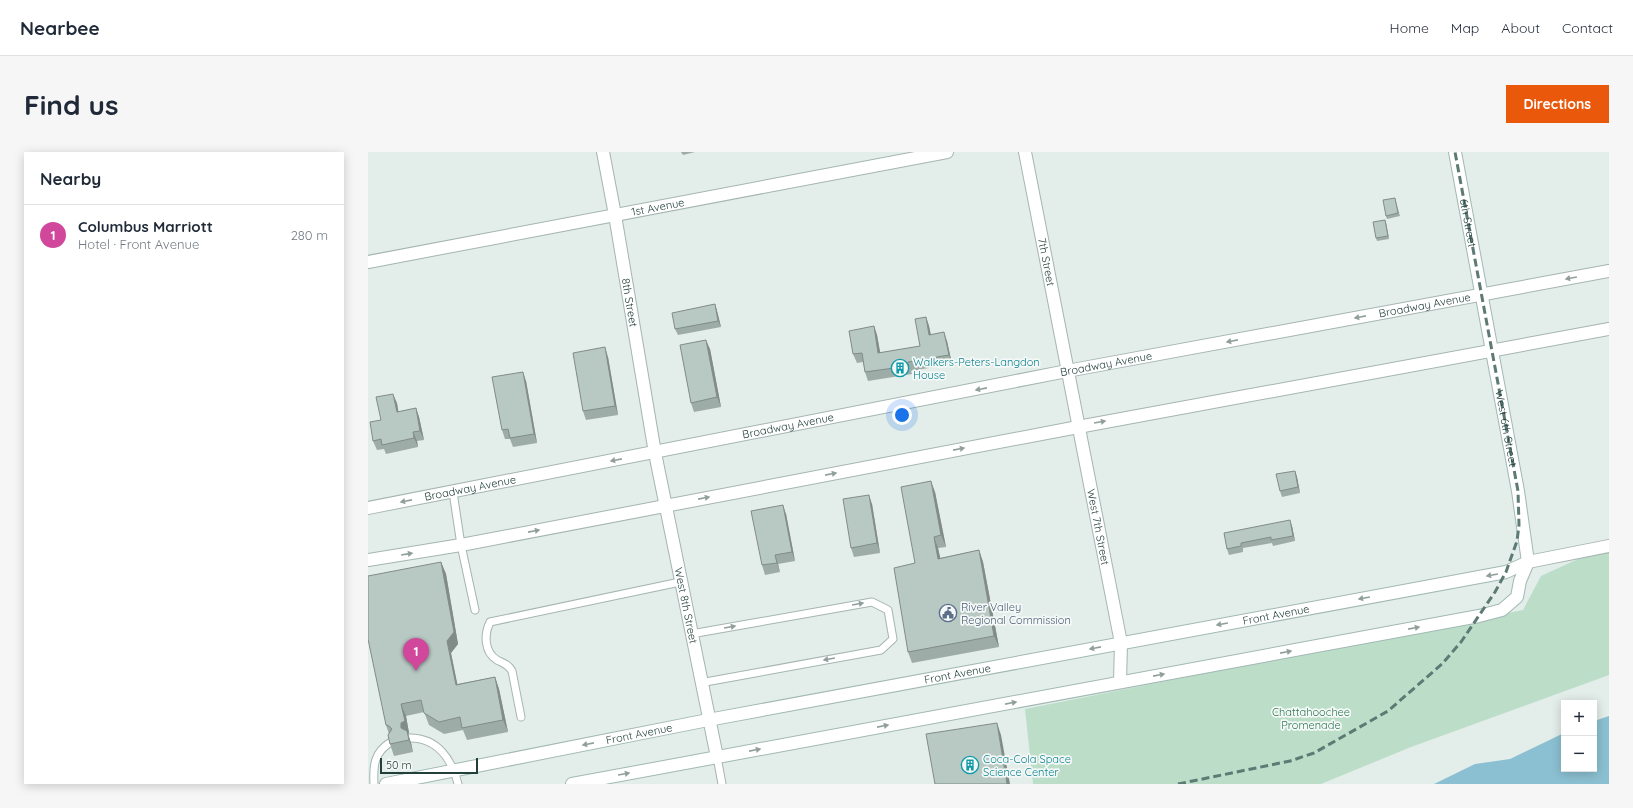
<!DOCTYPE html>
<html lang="en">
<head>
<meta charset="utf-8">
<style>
	:root { --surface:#fff; --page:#f6f6f7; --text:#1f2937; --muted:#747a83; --line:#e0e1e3; --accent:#ea580c }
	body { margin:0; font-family:Quicksand,sans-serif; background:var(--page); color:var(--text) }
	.controls { position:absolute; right:12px; bottom:12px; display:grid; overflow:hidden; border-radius:0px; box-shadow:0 2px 10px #0003 }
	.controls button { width:36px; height:36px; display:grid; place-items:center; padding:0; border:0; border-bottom:1px solid var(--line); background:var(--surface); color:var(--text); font:20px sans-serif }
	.scale { position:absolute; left:12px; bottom:10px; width:98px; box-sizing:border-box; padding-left:4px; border:2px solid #223f3a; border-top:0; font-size:11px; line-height:14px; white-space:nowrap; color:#223f3a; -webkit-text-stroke:3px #f4f9f7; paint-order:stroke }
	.you { position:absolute; left:534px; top:263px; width:14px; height:14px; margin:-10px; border:3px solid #fff; border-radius:50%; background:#1a73e8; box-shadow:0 0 0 6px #1a73e833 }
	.badge { display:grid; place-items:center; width:26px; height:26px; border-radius:50%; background:var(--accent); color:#fff; font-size:13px; font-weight:700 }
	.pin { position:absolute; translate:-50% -33px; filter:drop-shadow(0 1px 2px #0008) }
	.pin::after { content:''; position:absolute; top:21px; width:14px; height:12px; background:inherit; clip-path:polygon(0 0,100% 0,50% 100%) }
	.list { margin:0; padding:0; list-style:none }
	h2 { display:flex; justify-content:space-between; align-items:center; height:52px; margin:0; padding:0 16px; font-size:17px }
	h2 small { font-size:13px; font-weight:400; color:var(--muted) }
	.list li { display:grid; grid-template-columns:26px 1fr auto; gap:12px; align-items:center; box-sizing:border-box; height:60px; padding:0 16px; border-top:1px solid var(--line) }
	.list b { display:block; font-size:15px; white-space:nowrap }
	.list p { margin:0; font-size:13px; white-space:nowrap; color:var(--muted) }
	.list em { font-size:13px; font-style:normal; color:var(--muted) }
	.map { position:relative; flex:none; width:1241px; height:632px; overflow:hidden; border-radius:0px }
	header { display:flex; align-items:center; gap:24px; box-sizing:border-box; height:56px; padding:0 20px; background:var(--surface); border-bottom:1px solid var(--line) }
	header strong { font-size:19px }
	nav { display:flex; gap:22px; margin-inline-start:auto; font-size:14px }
	.intro { display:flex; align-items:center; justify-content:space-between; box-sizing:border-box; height:96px; padding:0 24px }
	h1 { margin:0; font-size:28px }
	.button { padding:10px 18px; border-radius:0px; background:var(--accent); color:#fff; font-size:14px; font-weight:700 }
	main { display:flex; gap:24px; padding:0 24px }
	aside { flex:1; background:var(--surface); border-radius:0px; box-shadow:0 2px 10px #0003 }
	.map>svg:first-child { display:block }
	.green { fill:#bcdec9 }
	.water { fill:#8bc0d2 }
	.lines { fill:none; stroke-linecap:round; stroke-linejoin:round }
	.lane-casing { stroke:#a5b5b2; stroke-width:9 }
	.street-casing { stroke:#a5b5b2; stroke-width:14 }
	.secondary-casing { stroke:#a1b9b3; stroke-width:14 }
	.lane { stroke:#fff; stroke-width:7 }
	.street { stroke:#fff; stroke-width:12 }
	.secondary { stroke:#fff; stroke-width:12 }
	.rail { stroke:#5d7a75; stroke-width:3; stroke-dasharray:8 4; stroke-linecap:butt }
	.wall { fill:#9eaca8 }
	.shaded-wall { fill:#818c88 }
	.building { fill:#b8c8c3; stroke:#818c88 }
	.oneway { fill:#909f9c }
	.labels { text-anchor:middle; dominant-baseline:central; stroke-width:3.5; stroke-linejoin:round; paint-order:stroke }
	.street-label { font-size:11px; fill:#223f3a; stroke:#f4f9f7 }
	.culture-label { font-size:11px; fill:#0d838f; stroke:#f4f9f7; text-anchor:start }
	.service-label { font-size:11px; fill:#4e5e75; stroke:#f4f9f7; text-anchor:start }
	.park-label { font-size:11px; fill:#2c7651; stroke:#f4f9f7 }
</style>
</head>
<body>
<header>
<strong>Nearbee</strong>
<nav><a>Home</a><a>Map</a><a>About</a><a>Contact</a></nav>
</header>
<div class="intro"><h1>Find us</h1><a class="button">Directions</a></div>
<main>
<aside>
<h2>Nearby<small></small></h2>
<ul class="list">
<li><span class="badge" style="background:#d1479c">1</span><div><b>Columbus Marriott</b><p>Hotel · Front Avenue</p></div><em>280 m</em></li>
</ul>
</aside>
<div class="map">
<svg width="1241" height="632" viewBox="0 0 1241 632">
	<rect width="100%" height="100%" fill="#e3edea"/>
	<path class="green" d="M 1241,401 L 1241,523 L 1043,595 L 953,632 L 665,632 L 657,557 L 1155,458 L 1173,424 L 1210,407 Z"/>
	<path class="water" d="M 1241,564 L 1241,632 L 1066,632 L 1107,612 L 1142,607 L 1196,581 L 1196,617 L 1226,617 L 1226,569 Z"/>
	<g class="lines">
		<defs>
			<path id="lane" d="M 85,340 L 93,393 L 107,458
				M 323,482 L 504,450 L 520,458 L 525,487 L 513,498 L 332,531
				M 153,565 L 144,519 C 140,512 135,511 129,508 C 116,500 116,482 122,470 L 312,430
				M 42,586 C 70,586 84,608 90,632
				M 349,605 L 354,632
				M 6,632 C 5,614 6,600 23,590"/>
			<g id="street">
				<path id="s1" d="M 235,0 L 247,63 L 287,301 L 349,605"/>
				<path id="s2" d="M 657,0 L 753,491 L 752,530"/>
				<path id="s3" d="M 0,110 L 579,0"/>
				<path id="s4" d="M 0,356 L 699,219 L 1241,119"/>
				<path d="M 0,408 L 93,393 L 710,275 L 1241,177"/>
				<path d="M 1160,410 L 1241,394"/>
			</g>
			<g id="secondary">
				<path id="s5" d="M 1087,0 L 1150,339 L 1160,410"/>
				<path id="s6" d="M 18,632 L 340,568 L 1138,420 L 1160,410"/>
				<path d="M 204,632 L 1111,464 L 1134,458 L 1149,445 L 1152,429 L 1160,410"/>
			</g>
		</defs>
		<use href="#lane" class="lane-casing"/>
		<use href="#street" class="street-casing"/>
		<use href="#secondary" class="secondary-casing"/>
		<use href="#lane" class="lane"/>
		<use href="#street" class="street"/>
		<use href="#secondary" class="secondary"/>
		<path class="rail" d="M 810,632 L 922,609 L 946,601 L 1020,559 L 1074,512 L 1093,490 L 1127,440 L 1138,420 L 1149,389 L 1151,373 L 1150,339 L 1087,0"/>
	</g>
	<path class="wall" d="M 313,0 L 327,0 L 315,3 Z
		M 1027,46 L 1032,64 L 1019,67 L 1018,64 Z
		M 1017,68 L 1018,71 L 1021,87 L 1009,89 L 1008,86 Z
		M 347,152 L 349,159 L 353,175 L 310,183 L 307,177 Z
		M 558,165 L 561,174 L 563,182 L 579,189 L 584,212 L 543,219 L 544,222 L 500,229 L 497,220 L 495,210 L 489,211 L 485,202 L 506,174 L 509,183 L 512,201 L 552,194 Z
		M 342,197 L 353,255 L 326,260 L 323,251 Z
		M 240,205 L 250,263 L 218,268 L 215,259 Z
		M 158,229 L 169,291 L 145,295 L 142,287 L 137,287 L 134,278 Z
		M 29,251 L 30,260 L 48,256 L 51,265 L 56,288 L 49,289 L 50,295 L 18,302 L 16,297 L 9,298 L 5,289 L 13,268 Z
		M 927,319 L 929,325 L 932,341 L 914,345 L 912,339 Z
		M 567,340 L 578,395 L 570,396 L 572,406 L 611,398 L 615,410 L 631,495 L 544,511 L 540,500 Z
		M 504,352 L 512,401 L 486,405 L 483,396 Z
		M 418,362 L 427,409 L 410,412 L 412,420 L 397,423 L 394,413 Z
		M 924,374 L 927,389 L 905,394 L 904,391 L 875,396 L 875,400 L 861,403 L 859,397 L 856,381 Z
		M 73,410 L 78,422 L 90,492 L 83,501 L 89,532 L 127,525 L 131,537 L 140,580 L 99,588 L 95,578 L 76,582 L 61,573 L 56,560 L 38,564 L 41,581 L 40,582 L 43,591 L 45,600 L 26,604 L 22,592 L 21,582 L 18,573 Z"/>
	<path class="shaded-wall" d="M 1017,68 L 1018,71 L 1021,87 L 1020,84 Z
		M 347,152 L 349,159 L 353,175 L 350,169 Z
		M 558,165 L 561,174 L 564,191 L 561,183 Z
		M 506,174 L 509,183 L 514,210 L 510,201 Z
		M 576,180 L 579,189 L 584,212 L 581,203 Z
		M 338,188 L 342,197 L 353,255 L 349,245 Z
		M 237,195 L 240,205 L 250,263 L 247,254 Z
		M 155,220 L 158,229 L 169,291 L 166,282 Z
		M 25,242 L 29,251 L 32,269 L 29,260 Z
		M 48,256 L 51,265 L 56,288 L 52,279 Z
		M 45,280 L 49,289 L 50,295 L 46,286 Z
		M 927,319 L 929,325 L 932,341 L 930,335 Z
		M 563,329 L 567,340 L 578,395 L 573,383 Z
		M 501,343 L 504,352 L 512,401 L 509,391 Z
		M 415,353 L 418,362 L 427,409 L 424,400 Z
		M 922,368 L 924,374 L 927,389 L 925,384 Z
		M 566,385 L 570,396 L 575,418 L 570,407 Z
		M 611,398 L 615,410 L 631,495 L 626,484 Z
		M 407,403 L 410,412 L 412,420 L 409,411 Z
		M 73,410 L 78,422 L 90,492 L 83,501 L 92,545 L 88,533 L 79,489 Z
		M 127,525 L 131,537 L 140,580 L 135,568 Z
		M 33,552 L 38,564 L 41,581 L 40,582 L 43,591 L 45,600 L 41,588 L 33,576 Z
		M 629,571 L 633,583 L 642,632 L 639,632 Z"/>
	<path class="building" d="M 1027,46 L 1030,61 L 1018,64 L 1015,48 Z
		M 1017,68 L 1020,84 L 1008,86 L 1005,70 Z
		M 347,152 L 350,169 L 307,177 L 304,161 Z
		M 558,165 L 561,183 L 576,180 L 581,203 L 540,210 L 540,214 L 497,220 L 494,201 L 485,202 L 481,179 L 506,174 L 510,201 L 552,194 L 547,167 Z
		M 338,188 L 349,245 L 323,251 L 312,193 Z
		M 237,195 L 247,254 L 215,259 L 205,201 Z
		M 155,220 L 166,282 L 142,286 L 140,277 L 134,278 L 124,225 Z
		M 25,242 L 29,260 L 48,256 L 52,279 L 45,280 L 46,286 L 14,293 L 13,287 L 5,289 L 2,270 L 13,268 L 8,245 Z
		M 927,319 L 930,335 L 912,339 L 908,322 Z
		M 563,329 L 573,383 L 566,385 L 570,407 L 611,398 L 626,484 L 540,500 L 526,416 L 547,411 L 533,335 Z
		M 501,343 L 509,391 L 483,396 L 475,347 Z
		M 415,353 L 424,400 L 407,403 L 409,411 L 394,413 L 383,359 Z
		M 922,368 L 925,384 L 903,388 L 903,385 L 873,391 L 873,394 L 859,397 L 856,381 Z
		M 73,410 L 86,480 L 79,489 L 88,533 L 127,525 L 135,568 L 94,576 L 92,565 L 71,570 L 56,561 L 53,548 L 33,552 L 37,569 L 33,571 L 33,576 L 39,579 L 41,588 L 22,592 L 20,583 L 24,577 L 21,574 L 18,573 L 0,487 L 0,424 Z
		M 629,571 L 639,632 L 567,632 L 558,582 Z"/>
	<defs><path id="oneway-solid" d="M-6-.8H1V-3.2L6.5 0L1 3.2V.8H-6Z"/></defs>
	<g class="oneway">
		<use href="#oneway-solid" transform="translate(1203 126) rotate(170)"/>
		<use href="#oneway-solid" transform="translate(992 165) rotate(169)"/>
		<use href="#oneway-solid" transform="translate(864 189) rotate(169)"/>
		<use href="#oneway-solid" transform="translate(613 237) rotate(169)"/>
		<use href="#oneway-solid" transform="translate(732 270) rotate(-10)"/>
		<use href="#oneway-solid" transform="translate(591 297) rotate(-11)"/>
		<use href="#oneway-solid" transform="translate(248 308) rotate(169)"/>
		<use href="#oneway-solid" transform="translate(463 322) rotate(-11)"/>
		<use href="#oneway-solid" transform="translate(336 346) rotate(-11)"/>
		<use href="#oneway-solid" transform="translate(38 349) rotate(169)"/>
		<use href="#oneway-solid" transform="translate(166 379) rotate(-11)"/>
		<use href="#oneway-solid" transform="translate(39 402) rotate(-9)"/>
		<use href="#oneway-solid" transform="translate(1124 423) rotate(170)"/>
		<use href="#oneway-solid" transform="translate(996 446) rotate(170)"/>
		<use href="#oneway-solid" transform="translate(490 452) rotate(-10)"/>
		<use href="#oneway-solid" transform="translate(854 472) rotate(170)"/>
		<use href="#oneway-solid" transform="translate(362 475) rotate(-10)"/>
		<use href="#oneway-solid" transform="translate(1046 476) rotate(-11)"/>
		<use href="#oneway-solid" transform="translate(727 496) rotate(169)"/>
		<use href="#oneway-solid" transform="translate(918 500) rotate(-11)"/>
		<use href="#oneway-solid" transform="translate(461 507) rotate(170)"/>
		<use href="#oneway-solid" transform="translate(791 523) rotate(-11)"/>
		<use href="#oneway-solid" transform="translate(643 551) rotate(-11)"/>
		<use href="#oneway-solid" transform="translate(515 574) rotate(-11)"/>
		<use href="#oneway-solid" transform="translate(220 592) rotate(169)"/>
		<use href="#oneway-solid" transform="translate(387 598) rotate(-11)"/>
		<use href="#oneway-solid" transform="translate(256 622) rotate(-10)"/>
	</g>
	<defs>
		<symbol id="building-ring" viewBox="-11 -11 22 22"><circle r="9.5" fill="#f4f9f7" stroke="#0f9aa8" stroke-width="1.5"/><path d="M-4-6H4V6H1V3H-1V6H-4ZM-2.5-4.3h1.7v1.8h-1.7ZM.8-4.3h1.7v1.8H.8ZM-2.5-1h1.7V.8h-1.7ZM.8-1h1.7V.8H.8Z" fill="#0f9aa8"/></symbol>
		<symbol id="civic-ring" viewBox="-11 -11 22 22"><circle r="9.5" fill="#f4f9f7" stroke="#5c6f8a" stroke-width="1.5"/><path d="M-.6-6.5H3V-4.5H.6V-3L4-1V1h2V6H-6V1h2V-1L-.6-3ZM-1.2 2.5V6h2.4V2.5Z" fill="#5c6f8a"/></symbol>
	</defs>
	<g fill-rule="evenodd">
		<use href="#building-ring" x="522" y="206" width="20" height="20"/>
		<use href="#civic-ring" x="570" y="451" width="20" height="20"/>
		<use href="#building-ring" x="592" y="603" width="20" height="20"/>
	</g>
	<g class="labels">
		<g class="street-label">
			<text stroke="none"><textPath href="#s3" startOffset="295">1st Avenue</textPath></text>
			<text stroke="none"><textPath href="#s5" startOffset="72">6th Street</textPath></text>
			<text stroke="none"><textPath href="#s2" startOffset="112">7th Street</textPath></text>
			<text stroke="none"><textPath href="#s1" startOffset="153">8th Street</textPath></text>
			<text stroke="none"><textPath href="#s4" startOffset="1076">Broadway Avenue</textPath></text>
			<text stroke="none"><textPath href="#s4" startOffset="752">Broadway Avenue</textPath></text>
			<text stroke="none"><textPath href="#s4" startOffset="428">Broadway Avenue</textPath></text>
			<text stroke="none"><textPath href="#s5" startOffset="281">West 6th Street</textPath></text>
			<text stroke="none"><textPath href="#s4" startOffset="104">Broadway Avenue</textPath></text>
			<text stroke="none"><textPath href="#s2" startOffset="382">West 7th Street</textPath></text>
			<text stroke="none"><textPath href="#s1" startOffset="461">West 8th Street</textPath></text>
			<text stroke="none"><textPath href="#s6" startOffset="906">Front Avenue</textPath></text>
			<text stroke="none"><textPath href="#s6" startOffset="582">Front Avenue</textPath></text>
			<text stroke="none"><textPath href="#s6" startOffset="258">Front Avenue</textPath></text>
		</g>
		<g class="culture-label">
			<text x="545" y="210">Walkers-Peters-Langdon<tspan x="545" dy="13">House</tspan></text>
			<text x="615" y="607">Coca-Cola Space<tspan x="615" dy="13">Science Center</tspan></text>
		</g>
		<g class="service-label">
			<text x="593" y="455">River Valley<tspan x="593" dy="13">Regional Commission</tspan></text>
		</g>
		<g class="park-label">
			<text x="943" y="560">Chattahoochee<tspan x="943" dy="13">Promenade</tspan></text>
		</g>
	</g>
</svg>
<div class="controls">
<button>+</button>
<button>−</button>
</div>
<div class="scale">50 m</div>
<div class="you"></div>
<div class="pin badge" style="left:48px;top:519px;background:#d1479c">1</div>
</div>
</main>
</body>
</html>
